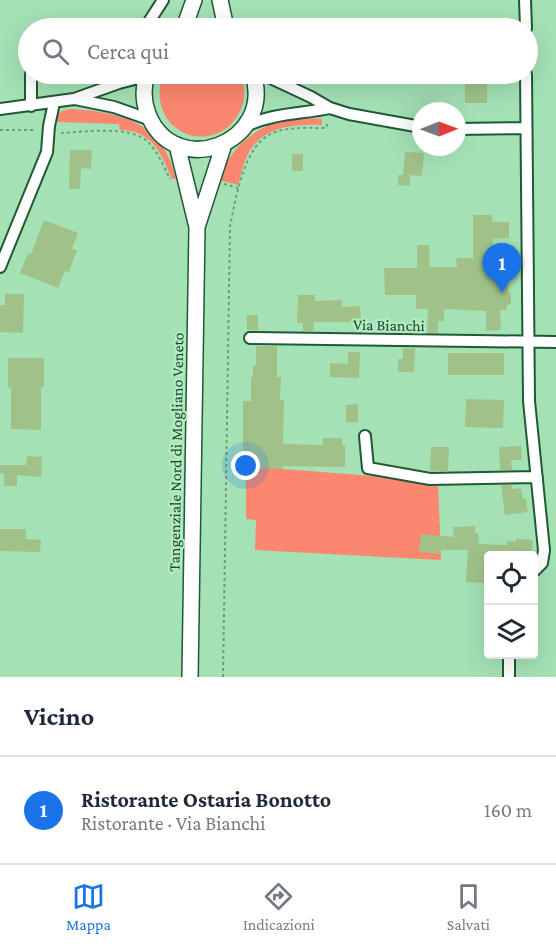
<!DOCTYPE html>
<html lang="it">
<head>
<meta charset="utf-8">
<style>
	:root { --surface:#fff; --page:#f2f2f3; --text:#1f2937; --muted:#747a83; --line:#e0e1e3; --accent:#1a73e8 }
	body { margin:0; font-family:"Crimson Pro",serif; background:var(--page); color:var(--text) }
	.controls { position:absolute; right:18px; bottom:18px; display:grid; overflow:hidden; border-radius:6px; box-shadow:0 6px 24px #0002 }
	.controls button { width:54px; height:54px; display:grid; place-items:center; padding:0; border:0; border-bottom:2px solid var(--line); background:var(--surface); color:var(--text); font:30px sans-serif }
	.compass { position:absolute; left:412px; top:102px; width:54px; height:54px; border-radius:50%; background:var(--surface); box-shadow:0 6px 24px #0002; rotate:89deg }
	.you { position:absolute; left:246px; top:466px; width:21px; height:21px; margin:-15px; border:4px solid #fff; border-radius:50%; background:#1a73e8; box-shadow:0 0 0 9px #1a73e833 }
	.badge { display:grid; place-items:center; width:39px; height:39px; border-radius:50%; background:var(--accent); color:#fff; font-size:20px; font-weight:700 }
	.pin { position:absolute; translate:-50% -50px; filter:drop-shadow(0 2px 3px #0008) }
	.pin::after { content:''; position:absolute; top:32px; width:21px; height:18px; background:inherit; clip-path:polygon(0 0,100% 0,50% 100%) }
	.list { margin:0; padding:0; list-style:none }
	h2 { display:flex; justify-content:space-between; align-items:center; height:78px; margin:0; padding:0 24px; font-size:26px }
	h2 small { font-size:20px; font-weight:400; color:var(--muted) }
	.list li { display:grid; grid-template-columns:39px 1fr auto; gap:18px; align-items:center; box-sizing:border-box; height:108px; padding:0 24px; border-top:2px solid var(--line) }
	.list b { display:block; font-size:22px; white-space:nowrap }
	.list p { margin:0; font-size:20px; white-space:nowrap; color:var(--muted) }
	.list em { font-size:20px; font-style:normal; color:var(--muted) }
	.icon { flex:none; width:33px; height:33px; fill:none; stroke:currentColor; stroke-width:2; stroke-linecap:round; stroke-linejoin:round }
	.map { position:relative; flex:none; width:556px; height:677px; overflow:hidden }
	.search { position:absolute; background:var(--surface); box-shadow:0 6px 24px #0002; left:18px; right:18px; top:18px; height:66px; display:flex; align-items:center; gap:15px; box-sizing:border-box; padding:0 21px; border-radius:33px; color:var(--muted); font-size:22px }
	.sheet { height:186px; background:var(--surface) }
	nav { display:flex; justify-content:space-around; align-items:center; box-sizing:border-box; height:84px; border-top:2px solid var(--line); background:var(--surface); font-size:16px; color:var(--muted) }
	nav a { display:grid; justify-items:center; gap:3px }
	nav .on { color:var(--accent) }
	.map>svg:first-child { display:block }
	.green { fill:#fb876e }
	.building { fill:#a0c289 }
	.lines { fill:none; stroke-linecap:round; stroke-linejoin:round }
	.minor-casing { stroke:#1e5a35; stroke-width:14 }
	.secondary-casing { stroke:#1e5a35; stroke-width:18 }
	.path { stroke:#6e9c7b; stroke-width:2; stroke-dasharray:3 3; stroke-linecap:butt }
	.minor { stroke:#fff; stroke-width:10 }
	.secondary { stroke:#fff; stroke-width:15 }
	.labels { text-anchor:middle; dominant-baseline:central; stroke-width:4.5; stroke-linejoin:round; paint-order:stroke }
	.street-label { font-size:16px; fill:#263f2e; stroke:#b0eec2 }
</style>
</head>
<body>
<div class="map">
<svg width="556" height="677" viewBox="0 0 556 677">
	<rect width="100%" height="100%" fill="#a4e1b5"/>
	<path class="green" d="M 163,74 L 240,74 C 245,85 246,98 241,109 C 218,161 143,134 163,74 Z
		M 70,109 C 122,112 162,122 176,178 L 172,179 C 161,153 152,130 120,130 L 119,124 L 57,122 L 57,115 L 62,111 Z
		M 311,118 L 322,119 L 322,125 C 294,124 263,126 248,154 C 243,163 241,175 238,185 L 219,180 C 227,153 250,130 278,122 C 288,118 300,119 311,118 Z
		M 246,466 L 438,481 L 441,560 L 255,550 L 256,520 L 246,519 Z"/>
	<path class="building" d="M 469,74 L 481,74 L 481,84 L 487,84 L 487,103 L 465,103 L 465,76 L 469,76 Z
		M 70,150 L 92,150 L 91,169 L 81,168 L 80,189 L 69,189 Z
		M 405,152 L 424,153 L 422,176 L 410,175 L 410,186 L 398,185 L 398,175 L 403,175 Z
		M 292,154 L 303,154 L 303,171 L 292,171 Z
		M 473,215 L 492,215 L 492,222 L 509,222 L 509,238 L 493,239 L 493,267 L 508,267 L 508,293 L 511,293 L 511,304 L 507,305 L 507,310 L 500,310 L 501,330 L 486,331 L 486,311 L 444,309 L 444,321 L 438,321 L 438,333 L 427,333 L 428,309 L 416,309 L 416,295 L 385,295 L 384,268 L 417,268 L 417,245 L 429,245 L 430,267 L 457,267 L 456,258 L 473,258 Z
		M 44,220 L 78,233 L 72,249 L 77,250 L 69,272 L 65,271 L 58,288 L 20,273 L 28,253 L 31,254 Z
		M 5,294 L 24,294 L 23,333 L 0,332 L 0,305 L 5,305 Z
		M 298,295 L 315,295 L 315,301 L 342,300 L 342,307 L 360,306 L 361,322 L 314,322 L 313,331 L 303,331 L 303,323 L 297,323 Z
		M 247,315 L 258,315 L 258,330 L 247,330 Z
		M 256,346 L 277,346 L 277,377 L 281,377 L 280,400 L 284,400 L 283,444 L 323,445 L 323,438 L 342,438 L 342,445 L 345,445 L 345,467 L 283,466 L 283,469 L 243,468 L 243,401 L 251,401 L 251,377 L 253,377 L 253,366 L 256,366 Z
		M 403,348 L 415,348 L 414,372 L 398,372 L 398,359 L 403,359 Z
		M 348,352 L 360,352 L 359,378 L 330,377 L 330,363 L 348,364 Z
		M 448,353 L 504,353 L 504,375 L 448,375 Z
		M 8,358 L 44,358 L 44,387 L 41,387 L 41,430 L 11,429 L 11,387 L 8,388 Z
		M 466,399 L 504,400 L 503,428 L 465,427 Z
		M 358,404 L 358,422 L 346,422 L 346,405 Z
		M 521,446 L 522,460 L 511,460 L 512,470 L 500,470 L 499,447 Z
		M 431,447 L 449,447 L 448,471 L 430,471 Z
		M 27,456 L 42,457 L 41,477 L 17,475 L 17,486 L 4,486 L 4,474 L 0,473 L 0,465 L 26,465 Z
		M 501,485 L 512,485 L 512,489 L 521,488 L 523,499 L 526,499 L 528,512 L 505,515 Z
		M 475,526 L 475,533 L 478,533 L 479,544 L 507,545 L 507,541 L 516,542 L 516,539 L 533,540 L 532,555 L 488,555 L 486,583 L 466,582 L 468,550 L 439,550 L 439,554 L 419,552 L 421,534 L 454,537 L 453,527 Z
		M 0,529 L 26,529 L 26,539 L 41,540 L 40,552 L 0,551 Z"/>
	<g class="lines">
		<defs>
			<path id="minor" d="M 525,0 L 526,28
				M 145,28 L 163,0
				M 526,74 L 529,401 L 544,550 L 542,563 L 534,571
				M 75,99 L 114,107 L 151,120
				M 31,106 L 31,74 L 33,74
				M 330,108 L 349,114 L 421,127
				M 0,109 L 74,99 L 119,83 L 146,76
				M 246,126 C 273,113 301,114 330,108 L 311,97 L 262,74
				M 457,129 L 526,128
				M 0,267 L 47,152 L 49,126 L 54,103
				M 250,338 L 556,342
				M 365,436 L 368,468 L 430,479 L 537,477
				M 509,677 L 509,654"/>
			<path id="secondary" d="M 220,0 L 226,28
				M 184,28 L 194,0
				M 147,74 C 143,87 143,101 148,114 C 174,181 275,144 253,74
				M 177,145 L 197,227 L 190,677
				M 197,227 L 224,144"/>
		</defs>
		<use href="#minor" class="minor-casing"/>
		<use href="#secondary" class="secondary-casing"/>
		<path class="path" d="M 0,130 L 36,130
			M 61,133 C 85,132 131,125 148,142 C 158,152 164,167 170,179
			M 224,184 L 239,188
			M 223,677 L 230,226 C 236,199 242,153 267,136 C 283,126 308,128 326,128 L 328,121"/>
		<use href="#minor" class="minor"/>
		<use href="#secondary" class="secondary"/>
	</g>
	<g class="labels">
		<g class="street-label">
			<text transform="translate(389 325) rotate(1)">Via Bianchi</text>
			<text transform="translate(176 452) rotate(-89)">Tangenziale Nord di Mogliano Veneto</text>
		</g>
	</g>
</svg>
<div class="controls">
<button><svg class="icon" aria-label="locate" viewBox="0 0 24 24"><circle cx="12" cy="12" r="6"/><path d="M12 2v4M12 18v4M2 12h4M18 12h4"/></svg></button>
<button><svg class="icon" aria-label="layers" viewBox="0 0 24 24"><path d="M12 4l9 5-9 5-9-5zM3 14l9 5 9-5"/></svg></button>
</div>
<svg class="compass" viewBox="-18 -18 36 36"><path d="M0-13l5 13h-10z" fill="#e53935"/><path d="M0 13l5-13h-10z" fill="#747a83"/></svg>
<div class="you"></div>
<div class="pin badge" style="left:502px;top:293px">1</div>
<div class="search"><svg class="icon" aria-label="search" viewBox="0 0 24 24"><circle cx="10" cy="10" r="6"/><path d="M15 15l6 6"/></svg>Cerca qui</div>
</div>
<section class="sheet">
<h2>Vicino<small></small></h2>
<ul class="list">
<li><span class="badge">1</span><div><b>Ristorante Ostaria Bonotto</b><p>Ristorante · Via Bianchi</p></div><em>160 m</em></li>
</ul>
</section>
<nav>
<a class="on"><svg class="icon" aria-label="map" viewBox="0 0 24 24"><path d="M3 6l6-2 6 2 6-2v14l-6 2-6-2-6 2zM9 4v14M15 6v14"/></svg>Mappa</a>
<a><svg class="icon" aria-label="directions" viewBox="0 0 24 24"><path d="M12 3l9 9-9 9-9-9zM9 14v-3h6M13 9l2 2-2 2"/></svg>Indicazioni</a>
<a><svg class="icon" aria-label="saved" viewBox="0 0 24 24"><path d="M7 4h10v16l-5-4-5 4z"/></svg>Salvati</a>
</nav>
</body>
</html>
